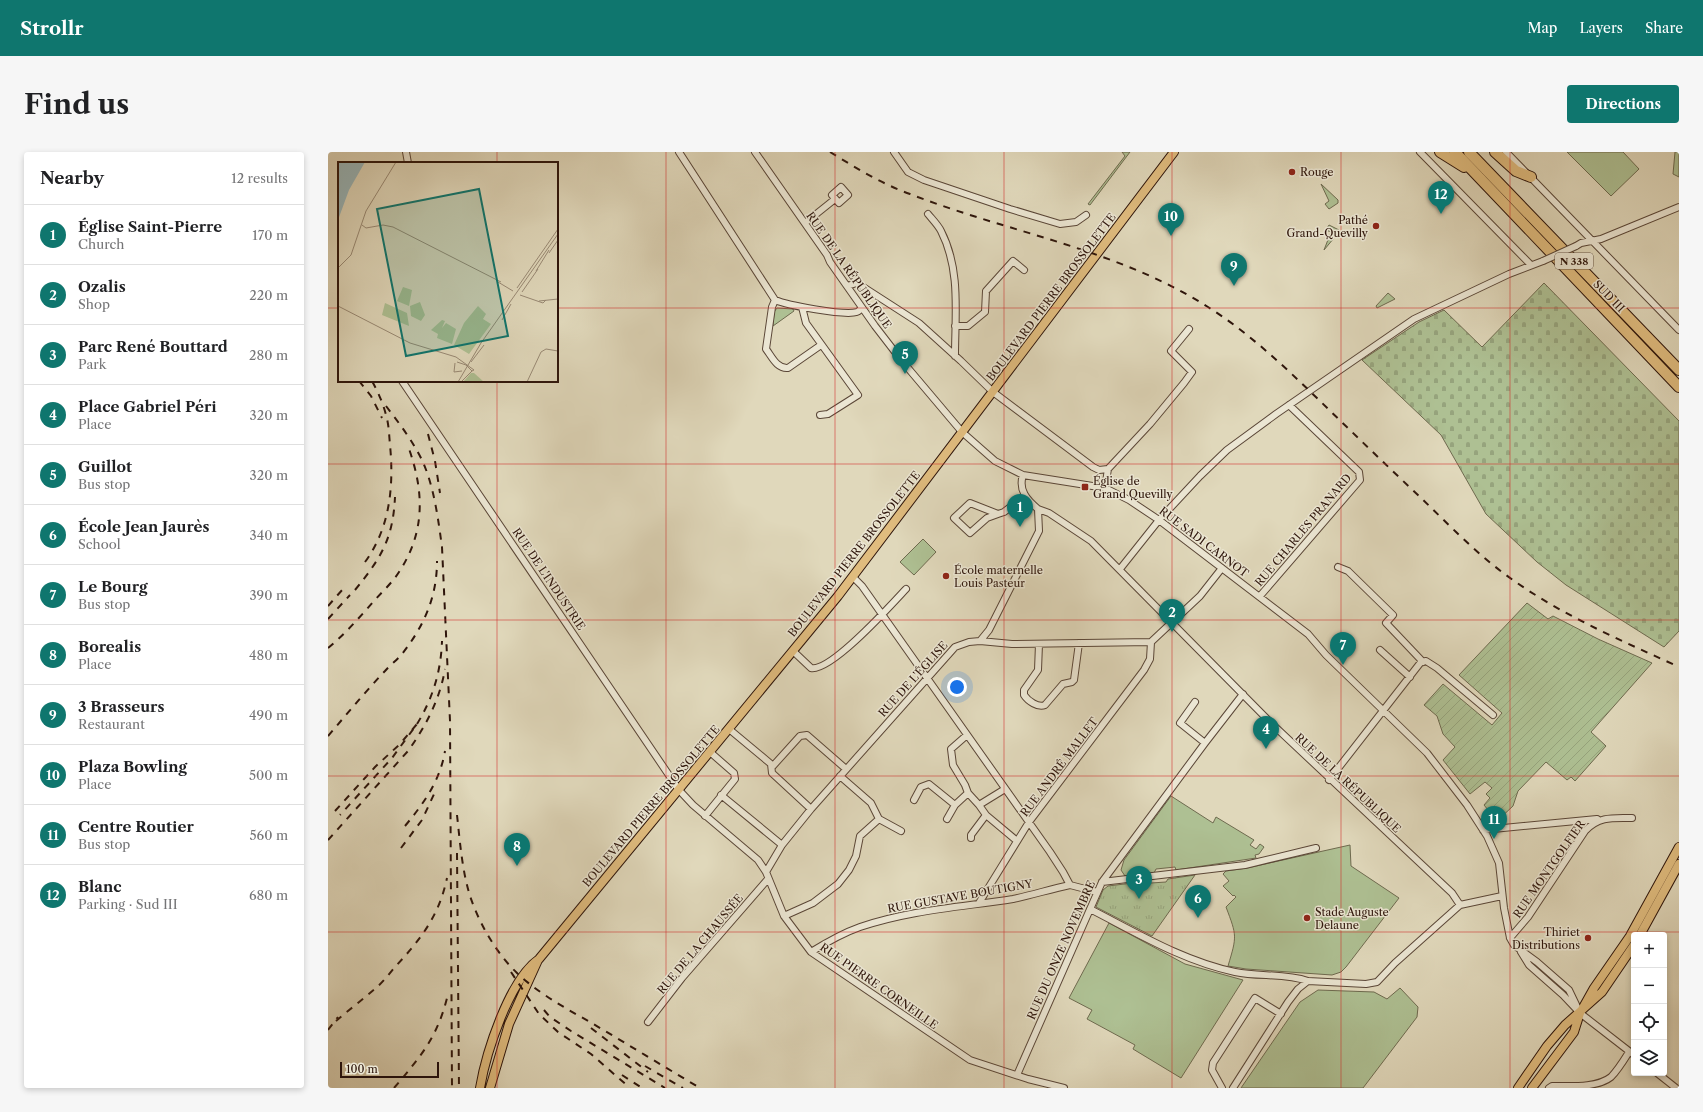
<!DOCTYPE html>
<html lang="en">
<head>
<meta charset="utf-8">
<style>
	:root { --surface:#fff; --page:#f6f6f6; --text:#202124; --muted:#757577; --line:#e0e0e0; --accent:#0f766e }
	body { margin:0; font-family:"Libre Caslon Text",serif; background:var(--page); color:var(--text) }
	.controls { position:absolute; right:12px; bottom:12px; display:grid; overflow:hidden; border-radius:4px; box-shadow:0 2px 6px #0003 }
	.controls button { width:36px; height:36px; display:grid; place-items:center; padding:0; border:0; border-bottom:1px solid var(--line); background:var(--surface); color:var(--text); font:20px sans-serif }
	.scale { position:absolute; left:12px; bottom:10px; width:99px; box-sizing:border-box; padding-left:4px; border:2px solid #2e150b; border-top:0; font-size:11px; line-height:14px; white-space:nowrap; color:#2e150b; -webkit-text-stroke:3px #ebe6d3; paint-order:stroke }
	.you { position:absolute; left:629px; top:535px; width:14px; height:14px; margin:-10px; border:3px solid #fff; border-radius:50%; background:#1a73e8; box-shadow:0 0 0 6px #1a73e833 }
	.badge { display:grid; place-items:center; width:26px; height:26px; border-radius:50%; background:var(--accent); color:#fff; font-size:13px; font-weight:700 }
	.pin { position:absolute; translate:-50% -33px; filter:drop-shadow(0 1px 2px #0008) }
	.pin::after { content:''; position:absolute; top:21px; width:14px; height:12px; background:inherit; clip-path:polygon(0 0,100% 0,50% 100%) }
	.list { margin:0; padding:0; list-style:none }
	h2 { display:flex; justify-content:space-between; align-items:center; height:52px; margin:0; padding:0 16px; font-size:17px }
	h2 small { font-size:13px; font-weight:400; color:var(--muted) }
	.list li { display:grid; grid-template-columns:26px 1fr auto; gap:12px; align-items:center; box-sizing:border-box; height:60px; padding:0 16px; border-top:1px solid var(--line) }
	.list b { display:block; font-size:15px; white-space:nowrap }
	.list p { margin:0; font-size:13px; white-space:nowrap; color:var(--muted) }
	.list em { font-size:13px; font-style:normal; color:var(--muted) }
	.icon { flex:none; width:22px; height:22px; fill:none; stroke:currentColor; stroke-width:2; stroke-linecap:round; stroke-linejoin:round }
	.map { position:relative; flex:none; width:1351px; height:936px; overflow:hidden; border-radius:4px }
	header { display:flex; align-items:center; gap:24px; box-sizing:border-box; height:56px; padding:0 20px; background:var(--accent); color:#fff }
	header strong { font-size:19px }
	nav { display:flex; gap:22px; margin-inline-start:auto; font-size:14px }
	.intro { display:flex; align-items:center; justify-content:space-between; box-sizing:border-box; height:96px; padding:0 24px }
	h1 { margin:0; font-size:28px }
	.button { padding:10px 18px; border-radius:4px; background:var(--accent); color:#fff; font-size:14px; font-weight:700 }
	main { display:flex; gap:24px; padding:0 24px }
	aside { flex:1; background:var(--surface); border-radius:4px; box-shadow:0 2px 6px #0003 }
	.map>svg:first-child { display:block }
	.grass { fill:#aec093; stroke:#6e6a4f }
	.cemetery { fill:url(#cemetery-stones); stroke:#6e6a4f }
	.park { fill:url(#park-tufts); stroke:#6e6a4f }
	.garden { fill:url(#garden-furrows); stroke:#6e6a4f }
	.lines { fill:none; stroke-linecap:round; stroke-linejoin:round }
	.minor-casing { stroke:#5a4637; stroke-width:8 }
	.major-casing { stroke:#2e150b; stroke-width:10 }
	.highway-casing { stroke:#2e150b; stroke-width:12 }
	.minor { stroke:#ebe6d3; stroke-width:6 }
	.major { stroke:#e0bc7e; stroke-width:8 }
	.highway { stroke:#e0bc7e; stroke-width:10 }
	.rail { stroke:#2e150b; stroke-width:2; stroke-dasharray:7 7; stroke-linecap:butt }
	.minor-bridge-casing { stroke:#5a4637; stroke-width:8; stroke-linecap:butt }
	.minor-bridge { stroke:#ebe6d3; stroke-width:6 }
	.grid { fill:none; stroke:#d62828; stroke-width:1; stroke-opacity:0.55 }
	.poi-dot { fill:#8f2418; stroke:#ebe6d3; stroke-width:1.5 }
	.labels { text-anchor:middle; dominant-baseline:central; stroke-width:3; stroke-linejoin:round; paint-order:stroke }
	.shield { fill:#ebe6d3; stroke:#675447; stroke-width:1 }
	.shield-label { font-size:10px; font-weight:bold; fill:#2e150b }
	.poi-label { font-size:11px; fill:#2e150b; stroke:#ebe6d3; text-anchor:start }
	.street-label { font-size:11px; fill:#2e150b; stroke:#ebe6d3 }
	.inset-road { fill:none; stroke:#998a75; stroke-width:1 }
	.view { fill:#0f766e; fill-opacity:0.15; stroke:#0f766e; stroke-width:2 }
	.inset-edge { fill:none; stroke:#2e150b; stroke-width:2 }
</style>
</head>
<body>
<header>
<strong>Strollr</strong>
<nav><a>Map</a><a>Layers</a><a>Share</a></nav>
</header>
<div class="intro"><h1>Find us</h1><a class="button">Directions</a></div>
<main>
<aside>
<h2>Nearby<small>12 results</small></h2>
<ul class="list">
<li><span class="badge">1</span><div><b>Église Saint-Pierre</b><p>Church</p></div><em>170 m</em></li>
<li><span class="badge">2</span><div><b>Ozalis</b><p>Shop</p></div><em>220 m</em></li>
<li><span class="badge">3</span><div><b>Parc René Bouttard</b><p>Park</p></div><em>280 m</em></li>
<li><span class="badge">4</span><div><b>Place Gabriel Péri</b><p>Place</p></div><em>320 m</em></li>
<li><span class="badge">5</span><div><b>Guillot</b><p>Bus stop</p></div><em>320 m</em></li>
<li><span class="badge">6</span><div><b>École Jean Jaurès</b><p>School</p></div><em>340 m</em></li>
<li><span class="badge">7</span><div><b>Le Bourg</b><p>Bus stop</p></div><em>390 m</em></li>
<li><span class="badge">8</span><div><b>Borealis</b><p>Place</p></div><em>480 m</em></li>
<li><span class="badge">9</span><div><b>3 Brasseurs</b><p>Restaurant</p></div><em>490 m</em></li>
<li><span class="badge">10</span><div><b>Plaza Bowling</b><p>Place</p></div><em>500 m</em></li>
<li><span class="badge">11</span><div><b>Centre Routier</b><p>Bus stop</p></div><em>560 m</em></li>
<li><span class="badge">12</span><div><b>Blanc</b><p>Parking · Sud III</p></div><em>680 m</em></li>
</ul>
</aside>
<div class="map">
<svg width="1351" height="936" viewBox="0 0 1351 936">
	<defs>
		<pattern id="cemetery-stones" width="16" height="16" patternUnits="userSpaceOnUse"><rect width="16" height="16" fill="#aec093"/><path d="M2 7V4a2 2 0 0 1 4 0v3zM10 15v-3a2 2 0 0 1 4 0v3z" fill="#96a47d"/></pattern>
		<pattern id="park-tufts" width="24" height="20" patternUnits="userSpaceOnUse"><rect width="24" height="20" fill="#aec093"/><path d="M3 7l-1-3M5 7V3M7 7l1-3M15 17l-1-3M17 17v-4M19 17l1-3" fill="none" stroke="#96a47d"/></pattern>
		<pattern id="garden-furrows" width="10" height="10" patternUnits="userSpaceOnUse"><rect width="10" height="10" fill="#aec093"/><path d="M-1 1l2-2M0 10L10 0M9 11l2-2" fill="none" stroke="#96a47d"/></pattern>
	</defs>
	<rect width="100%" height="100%" fill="#e0d8bb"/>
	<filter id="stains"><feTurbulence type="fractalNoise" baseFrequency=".005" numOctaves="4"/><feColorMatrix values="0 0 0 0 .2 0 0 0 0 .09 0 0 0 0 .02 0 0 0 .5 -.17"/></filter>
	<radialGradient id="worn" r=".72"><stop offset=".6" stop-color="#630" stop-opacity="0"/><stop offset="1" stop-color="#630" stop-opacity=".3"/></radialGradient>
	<path class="grass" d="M 794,0 L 802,0 L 762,53 L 760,52 L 797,4 Z
		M 1239,0 L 1295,0 L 1311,17 L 1283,44 Z
		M 1347,0 L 1351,0 L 1351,25 L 1345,22 Z
		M 993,32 L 1010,48 L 1010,51 L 1001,57 L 997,52 L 1001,49 Z
		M 1001,73 L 1011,78 L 1011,80 L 996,98 L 1003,80 L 998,78 Z
		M 1060,141 L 1067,147 L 1049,156 L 1048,154 Z
		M 449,156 L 465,157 L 466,159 L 445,174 L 446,160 Z
		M 595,387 L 608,400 L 586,423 L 572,410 Z
		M 843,644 L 885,671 L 888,665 L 926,688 L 922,693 L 928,697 L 932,692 L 936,695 L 931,702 L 927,703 L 928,706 L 848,718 L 847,715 L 828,717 L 826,721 L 797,724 L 793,718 L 796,708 Z
		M 1022,693 L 1023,714 L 1071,746 L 1018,815 L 1013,820 L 1004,823 L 918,817 L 900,814 C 909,784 909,784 898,755 L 908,745 L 906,743 L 905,744 L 895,734 L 901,729 L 895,722 L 898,719 L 919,716 Z
		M 781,771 L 857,812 L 915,828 L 853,926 L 805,897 L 807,893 L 759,867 L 764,858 L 741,846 Z
		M 1072,836 L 1090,855 L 1089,865 L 1035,936 L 913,936 L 972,850 L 990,838 L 1046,840 L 1059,847 Z"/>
	<path class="cemetery" d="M 1216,131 L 1351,269 L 1351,479 L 1336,495 L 1238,433 L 1209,410 L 1158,362 L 1113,283 L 1034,208 L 1091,170 L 1116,158 L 1154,195 Z"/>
	<path class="park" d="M 867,723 L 824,784 L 768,755 L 775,738 L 780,734 L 821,729 L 823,731 L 838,730 L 840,727 Z"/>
	<path class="garden" d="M 1199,451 L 1220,467 L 1225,464 L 1270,487 L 1324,511 L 1263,580 L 1278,594 L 1247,629 L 1243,625 L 1239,628 L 1218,610 L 1190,639 L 1185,654 L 1169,669 L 1156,653 L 1162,646 L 1158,642 L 1164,636 L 1157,630 L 1142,642 L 1115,608 L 1127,595 L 1115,582 L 1109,564 L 1096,553 L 1115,532 L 1164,573 L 1174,561 L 1131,523 Z"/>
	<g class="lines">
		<defs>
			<path id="minor" d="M 78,0 L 80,11
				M 351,0 L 447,148 C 459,153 516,164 529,160 C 530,160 533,157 534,156
				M 427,0 L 499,103 L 502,110 L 547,174 L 574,209 L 634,280 L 667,309 L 695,323 L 777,336 L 801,348 L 831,368 L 980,482 L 998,503 L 1099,601 L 1139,653 L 1159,684 L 1171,711 L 1176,756 L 1182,786 L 1186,793 L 1209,810 L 1241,838 L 1252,861
				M 566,0 L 580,20 L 596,28 L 682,57 L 732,72 L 748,70 L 758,63
				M 1092,0 L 1203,113
				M 1178,0 L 1351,178
				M 513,35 L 520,43 L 511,51 L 504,43 Z
				M 600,62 C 604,67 610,73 613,79 C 633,118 627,162 627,204
				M 477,71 L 507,47
				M 1248,94 L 1253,91 L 1273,87 L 1351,55
				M 519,134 L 529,131 L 591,171 L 633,209 L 665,240 L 765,315 L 771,318 L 780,317
				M 447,148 L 444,155 L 438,197 C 444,205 449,217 460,216 L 493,193
				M 474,155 L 478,171 L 530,243 L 500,262 L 492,263
				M 627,174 L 640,174 L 657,160 L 658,139 L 685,109 L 696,118
				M 74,229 L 351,638 L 365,653 L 430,708 L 438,720 L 456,764 L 483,800 L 642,908 L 700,927 L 736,936
				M 777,336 L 780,317 L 822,272 L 856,231 L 864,220 L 843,199 L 861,177
				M 710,357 L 721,361 L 763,389 L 944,572 L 1124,741 L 1132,753
				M 670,362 L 659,366 L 642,381 L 626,366 L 642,351 L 670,362 L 676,360 L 697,344
				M 1010,415 L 1020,419 L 1065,463 L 1058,471 L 1095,510
				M 792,417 L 831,368 L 872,324 L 899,298 L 948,262 L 1086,167 L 1181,122 L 1215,109
				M 525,425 L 534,434 L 722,700 L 735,720 L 742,733 L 769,740
				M 932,444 L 1032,328 L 1031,320 L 961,253
				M 652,489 L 684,492 L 823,490 L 872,444 L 894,416
				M 711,492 L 710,518 L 696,538 L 696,543 C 700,549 710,556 717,553 L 735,532 L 744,530 L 746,528 L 751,491
				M 1052,498 L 1082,525
				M 465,499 L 483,516 C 503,520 563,453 578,437
				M 867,550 L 852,571 L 877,591
				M 401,577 L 443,612 L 444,621 L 483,657
				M 639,583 L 623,597 L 625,613 L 637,633 L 640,641 L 651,653 L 658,663 L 689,689
				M 444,615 L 472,584 L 479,583 L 518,617
				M 512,624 L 543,651 L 551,667 L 573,679
				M 1001,628 L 1093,510 L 1098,509 L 1109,516 L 1165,563
				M 393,643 L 454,693
				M 586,648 L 593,635 L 601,632 L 627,653 L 640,641
				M 651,653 L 677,637
				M 377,664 L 407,627 L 406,621 L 382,600
				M 619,667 L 627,653
				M 1155,678 L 1269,667
				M 643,686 L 643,683 L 658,663
				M 438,720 L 454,693 L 483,657 L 627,495 L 641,490 L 652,489 L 661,478 L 711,379 L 710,357 C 699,348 690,338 695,323
				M 774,730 L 917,713 L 988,696
				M 651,751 L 701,670 L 816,518 L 822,507 L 823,490
				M 762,757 C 809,781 855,809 907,820 C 931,825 956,821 980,829
				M 456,764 L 485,751 L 510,732 L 521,718 L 528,704 L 532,684 L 551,667
				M 1182,786 L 1200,765 L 1257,679 C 1271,664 1285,666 1304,666
				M 483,800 C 499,790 515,781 532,775 C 582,758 634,755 685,747 C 704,743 723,737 742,733
				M 1193,800 L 1201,813 L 1235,843 L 1252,861 L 1306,903
				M 320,870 L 354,826 L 440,727
				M 1329,921 L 1348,936
				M 689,923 L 774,730 L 877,591 L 915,542
				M 894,936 L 884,918 L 885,911 L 927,846 L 953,862
				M 905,936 L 960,850 L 970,837 L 980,829 L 1038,832 L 1049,830 L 1067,811 L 1132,753 L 1174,744
				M 1221,936 L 1224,934 C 1243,934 1269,936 1283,925 C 1290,918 1296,908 1301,900"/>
			<path id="major" d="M 1312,783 L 1351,712
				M 152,936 C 158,901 181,828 211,807 L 510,444 L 846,0
				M 162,936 L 181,872 L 210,808
				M 1190,936 L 1219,894 L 1237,873 L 1274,840 L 1306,793
				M 1204,936 L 1246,880 L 1252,861 L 1266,836 L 1302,784 L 1351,695"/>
			<path id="highway" d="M 1112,0 L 1136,15
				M 1127,0 L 1351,235
				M 1141,0 L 1351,218
				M 1167,0 L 1188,19 L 1203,25"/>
		</defs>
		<use href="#minor" class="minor-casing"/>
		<use href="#major" class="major-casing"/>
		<use href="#highway" class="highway-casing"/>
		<use href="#minor" class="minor"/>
		<use href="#major" class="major"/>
		<use href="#highway" class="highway"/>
		<path class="rail" d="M 502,0 C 528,16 554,32 582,42 C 682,81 789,97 880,155 C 921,181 957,215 992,249 C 1025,281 1058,313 1091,344 C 1115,367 1139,392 1165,413 C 1221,458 1286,485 1351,515
			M 31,229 L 43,244 L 54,266
			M 58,254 C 71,271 84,288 94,308 C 106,334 110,366 114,395 L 122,569 L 124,936
			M 100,282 L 107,309 L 112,341
			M 37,410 C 62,376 66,334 62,293 C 61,283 61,273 58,263 C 55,251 50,240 44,229
			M 27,438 C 53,406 65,387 67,345
			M 0,454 L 15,437
			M 0,467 L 22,443
			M 0,496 C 17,482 31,466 45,450 C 54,440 64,431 71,420 C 98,379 96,338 80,294
			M 89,572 C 105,546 113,519 114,489
			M 0,584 C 19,562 37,540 57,519 C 62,513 69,508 74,502 C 96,474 109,445 109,409
			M 7,659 L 47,615 L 72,592 L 89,572 L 64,606 L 12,663
			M 129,663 C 132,690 134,718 142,744 C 151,771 168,801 189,821 C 210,841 237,856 262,870 C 299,892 335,914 372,936
			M 77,674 C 96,651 112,629 117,599
			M 0,688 L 80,599 C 98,574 112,547 117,517
			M 73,696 L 94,668 L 107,640
			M 129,701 L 131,936
			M 183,820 L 211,862 L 230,880 L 263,902 L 302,936
			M 216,858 L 222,865 L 243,879 L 337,936
			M 8,869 C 21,858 35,847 48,836 C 55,830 61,822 67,815 C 93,787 111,764 119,726
			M 263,876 L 320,920
			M 0,878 L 10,865
			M 317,914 L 355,936
			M 294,923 L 314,936
			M 66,936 C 93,904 110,885 120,842"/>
		<defs>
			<path id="minor-bridge" d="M 1215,109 L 1248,94"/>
		</defs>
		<use href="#minor-bridge" class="minor-bridge-casing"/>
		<use href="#minor-bridge" class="minor-bridge"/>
	</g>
	<path class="grid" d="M 169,0 L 169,11M 338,0 L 338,936M 507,0 L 507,936M 676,0 L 676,936M 844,0 L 844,936M 1013,0 L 1013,936M 1182,0 L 1182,936M 0,156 L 11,156M 229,156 L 1351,156M 169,229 L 169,936M 0,312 L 1351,312M 0,468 L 1351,468M 0,624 L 1351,624M 0,780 L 1351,780"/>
	<g class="poi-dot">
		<circle cx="964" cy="20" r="4"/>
		<circle cx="1048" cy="74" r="4"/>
		<rect x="753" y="331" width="8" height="8" rx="2"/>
		<circle cx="618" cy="424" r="4"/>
		<circle cx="979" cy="766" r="4"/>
		<circle cx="1260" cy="786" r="4"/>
	</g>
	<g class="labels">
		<rect class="shield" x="1227" y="101" width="38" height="16" rx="3"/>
		<g class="shield-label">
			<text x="1246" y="109">N 338</text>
		</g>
		<g class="poi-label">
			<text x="972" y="20">Rouge</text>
			<text x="1040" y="68" text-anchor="end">Pathé<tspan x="1040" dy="13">Grand-Quevilly</tspan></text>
			<text x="765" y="329">Église de<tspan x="765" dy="13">Grand Quevilly</tspan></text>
			<text x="626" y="418">École maternelle<tspan x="626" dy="13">Louis Pasteur</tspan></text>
			<text x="987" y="760">Stade Auguste<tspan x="987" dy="13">Delaune</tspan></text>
			<text x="1252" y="780" text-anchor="end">Thiriet<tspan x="1252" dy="13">Distributions</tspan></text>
		</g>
		<g class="street-label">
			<text transform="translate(521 118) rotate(55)">RUE DE LA RÉPUBLIQUE</text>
			<text transform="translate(1281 144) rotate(46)">SUD III</text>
			<text transform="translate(723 145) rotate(-53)">BOULEVARD PIERRE BROSSOLETTE</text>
			<text transform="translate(975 378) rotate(-50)">RUE CHARLES PRANARD</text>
			<text transform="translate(876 390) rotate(37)">RUE SADI CARNOT</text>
			<text transform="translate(526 402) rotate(-52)">BOULEVARD PIERRE BROSSOLETTE</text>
			<text transform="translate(221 427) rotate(56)">RUE DE L'INDUSTRIE</text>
			<text transform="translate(585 527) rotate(-48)">RUE DE L'ÉGLISE</text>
			<text transform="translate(731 615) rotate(-53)">RUE ANDRÉ MALLET</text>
			<text transform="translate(1020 631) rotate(43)">RUE DE LA RÉPUBLIQUE</text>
			<text transform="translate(323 654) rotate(-50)">BOULEVARD PIERRE BROSSOLETTE</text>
			<text transform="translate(1221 717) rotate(-55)">RUE MONTGOLFIER</text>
			<text transform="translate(632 744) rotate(-10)">RUE GUSTAVE BOUTIGNY</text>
			<text transform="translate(372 792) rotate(-50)">RUE DE LA CHAUSSÉE</text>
			<text transform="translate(733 798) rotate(-66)">RUE DU ONZE NOVEMBRE</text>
			<text transform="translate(551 834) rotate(35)">RUE PIERRE CORNEILLE</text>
		</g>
	</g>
	<g transform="translate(10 10)">
		<rect width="220" height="220" fill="#e0d8bb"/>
		<path d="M 65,125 L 74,128 L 71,144 L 59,139 ZM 82,140 L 87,153 L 83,159 L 73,154 L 72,144 ZM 47,141 L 69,151 L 71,164 L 44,153 Z" fill="#aec093"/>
		<path d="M 133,211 L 136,211 L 146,220 L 125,220 Z" fill="#aec093"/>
		<path d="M 140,144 L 148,152 L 145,157 L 153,162 L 131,192 L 116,183 L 126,161 Z" fill="#aec093"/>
		<path d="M 104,158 L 107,159 L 104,166 L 108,161 L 118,167 L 114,182 L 99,176 L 100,172 L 93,168 Z" fill="#aec093"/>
		<path d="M 0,0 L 27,0 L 11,28 L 0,58 Z" fill="#99b7bb"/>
		<path class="inset-road" d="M 24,63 L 28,66 L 45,63 L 55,65 L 163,120M 211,91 L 220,78M 0,106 L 13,93 L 28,49 L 58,0M 198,109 L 211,88M 160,120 L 175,129M 179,126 L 220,67M 184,130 L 200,107M 182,133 L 205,141 L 208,138M 201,139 L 220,137M 0,144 L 72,181 L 118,195 L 136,208 L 134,209 L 128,203 L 119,200M 164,158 L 173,142M 133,200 L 146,183M 117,201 L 116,210 L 124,209M 120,220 L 143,181 L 220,72M 123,220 L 134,209M 189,220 L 203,190 L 208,187 L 220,189"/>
		<path class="view" d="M 141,27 L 170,174 L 68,194 L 39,47 Z"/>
		<rect width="220" height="220" class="inset-edge"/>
	</g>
	<rect width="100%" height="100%" filter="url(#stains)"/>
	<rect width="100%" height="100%" fill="url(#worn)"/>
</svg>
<div class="controls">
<button>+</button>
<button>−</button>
<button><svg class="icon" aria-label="locate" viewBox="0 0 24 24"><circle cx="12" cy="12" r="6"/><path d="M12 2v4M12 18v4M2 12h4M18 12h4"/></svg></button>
<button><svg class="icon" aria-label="layers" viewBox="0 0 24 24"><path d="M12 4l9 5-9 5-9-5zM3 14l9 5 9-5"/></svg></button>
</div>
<div class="scale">100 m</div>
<div class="you"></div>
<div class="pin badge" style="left:692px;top:375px">1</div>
<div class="pin badge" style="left:844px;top:480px">2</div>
<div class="pin badge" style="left:811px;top:747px">3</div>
<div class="pin badge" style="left:938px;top:597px">4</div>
<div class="pin badge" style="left:577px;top:222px">5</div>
<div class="pin badge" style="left:870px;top:766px">6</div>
<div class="pin badge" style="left:1015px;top:513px">7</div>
<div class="pin badge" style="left:189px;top:714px">8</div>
<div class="pin badge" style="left:906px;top:134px">9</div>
<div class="pin badge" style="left:843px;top:84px">10</div>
<div class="pin badge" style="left:1166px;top:687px">11</div>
<div class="pin badge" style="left:1113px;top:62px">12</div>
</div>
</main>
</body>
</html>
